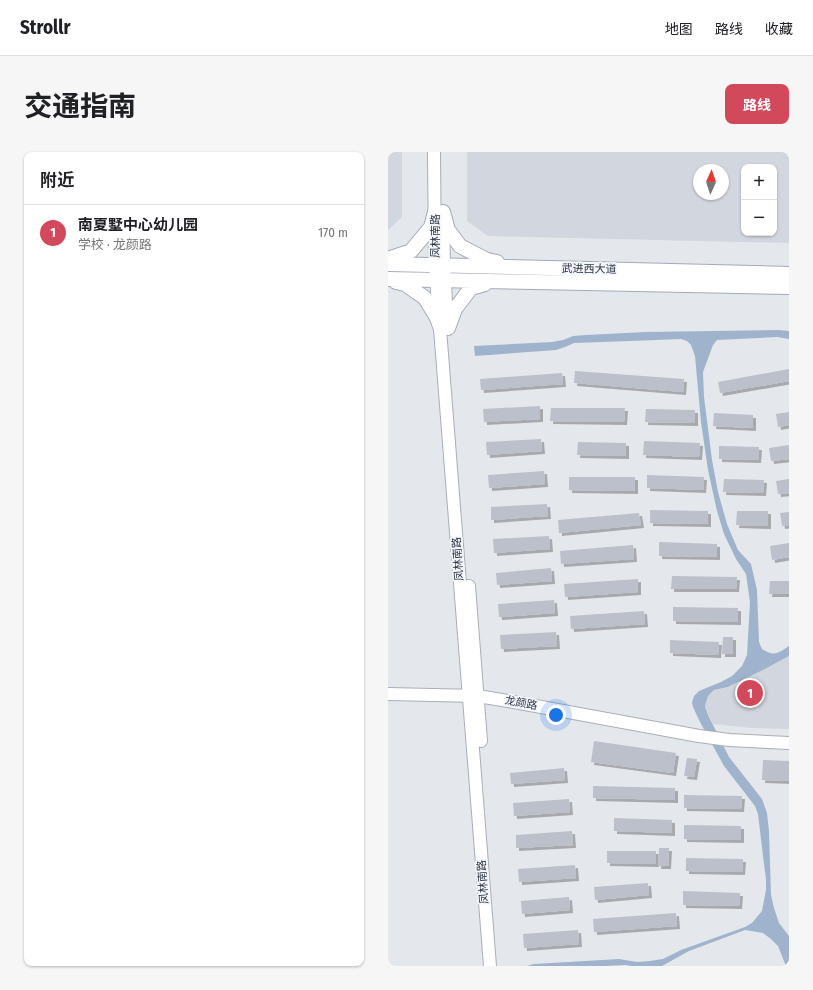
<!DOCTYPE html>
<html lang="zh">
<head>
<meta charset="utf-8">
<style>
	:root { --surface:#fff; --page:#f6f6f6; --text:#202124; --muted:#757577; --line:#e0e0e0; --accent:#d1495b }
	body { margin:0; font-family:"Fira Sans Condensed","Noto Sans SC",sans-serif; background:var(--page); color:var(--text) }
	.controls { position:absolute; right:12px; top:12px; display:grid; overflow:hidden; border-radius:8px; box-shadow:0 1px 3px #0004 }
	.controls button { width:36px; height:36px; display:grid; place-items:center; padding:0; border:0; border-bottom:1px solid var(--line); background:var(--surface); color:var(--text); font:20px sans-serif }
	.compass { position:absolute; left:305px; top:12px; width:36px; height:36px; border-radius:50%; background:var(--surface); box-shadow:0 1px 3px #0004; rotate:3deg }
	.you { position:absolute; left:168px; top:563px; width:14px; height:14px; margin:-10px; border:3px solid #fff; border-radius:50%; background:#1a73e8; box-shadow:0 0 0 6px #1a73e833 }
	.badge { display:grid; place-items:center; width:26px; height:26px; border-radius:50%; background:var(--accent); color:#fff; font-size:13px; font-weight:700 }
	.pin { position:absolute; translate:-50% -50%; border:2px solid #fff; box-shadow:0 1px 4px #0006 }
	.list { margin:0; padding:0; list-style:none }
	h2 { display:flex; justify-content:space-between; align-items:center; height:52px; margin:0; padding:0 16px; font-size:17px }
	h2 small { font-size:13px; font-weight:400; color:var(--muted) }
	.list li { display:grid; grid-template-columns:26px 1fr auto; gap:12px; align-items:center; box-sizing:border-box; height:56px; padding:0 16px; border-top:1px solid var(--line) }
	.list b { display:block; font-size:15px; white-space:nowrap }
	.list p { margin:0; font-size:13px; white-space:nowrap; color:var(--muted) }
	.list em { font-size:13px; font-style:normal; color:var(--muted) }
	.map { position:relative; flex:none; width:401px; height:814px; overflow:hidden; border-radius:8px }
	header { display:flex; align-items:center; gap:24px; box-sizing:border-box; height:56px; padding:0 20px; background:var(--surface); border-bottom:1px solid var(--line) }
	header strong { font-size:19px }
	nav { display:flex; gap:22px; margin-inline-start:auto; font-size:14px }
	.intro { display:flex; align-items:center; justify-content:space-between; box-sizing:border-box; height:96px; padding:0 24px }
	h1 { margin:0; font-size:28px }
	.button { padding:10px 18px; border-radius:8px; background:var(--accent); color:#fff; font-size:14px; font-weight:700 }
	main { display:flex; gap:24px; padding:0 24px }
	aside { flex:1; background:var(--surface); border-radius:8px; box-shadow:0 1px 3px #0004 }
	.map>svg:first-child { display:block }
	.built { fill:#d2d6de; fill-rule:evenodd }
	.water { fill:#9fb4cc }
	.building { fill:#bbc0ca; filter:url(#shadow) }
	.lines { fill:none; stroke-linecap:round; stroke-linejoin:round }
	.secondary-casing { stroke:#a9aeb7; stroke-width:14 }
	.primary-casing { stroke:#a3abb8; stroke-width:16 }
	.secondary { stroke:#fff; stroke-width:12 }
	.primary { stroke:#fff; stroke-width:14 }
	.labels { text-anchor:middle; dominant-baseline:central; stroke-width:3.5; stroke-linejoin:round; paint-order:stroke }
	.street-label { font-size:11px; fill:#2b3445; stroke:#f4f6f9 }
</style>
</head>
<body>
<header>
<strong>Strollr</strong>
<nav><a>地图</a><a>路线</a><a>收藏</a></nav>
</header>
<div class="intro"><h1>交通指南</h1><a class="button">路线</a></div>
<main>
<aside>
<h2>附近<small></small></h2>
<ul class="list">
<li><span class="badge">1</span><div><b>南夏墅中心幼儿园</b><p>学校 · 龙颜路</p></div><em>170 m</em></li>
</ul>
</aside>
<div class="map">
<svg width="401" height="814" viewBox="0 0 401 814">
	<defs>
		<filter id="shadow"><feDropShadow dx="3" dy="3" stdDeviation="0" flood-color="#0004"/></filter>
	</defs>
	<rect width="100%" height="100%" fill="#e4e7ec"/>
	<path class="built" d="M 0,0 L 14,0 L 14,65 L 0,78 Z
		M 79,0 L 401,0 L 401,91 L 100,84 L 79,69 ZM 356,15 L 386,15 L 386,81 L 356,81 ZM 311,18 L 335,18 L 335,42 L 311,42 Z
		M 401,504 L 401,577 L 364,576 L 325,572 L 317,555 L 318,550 L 320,544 L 327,538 L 341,535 L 375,518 Z"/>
	<path class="water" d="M 391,178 L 401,179 L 401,187 L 389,185 L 329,188 L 325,193 L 315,220 L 316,245 L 324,308 L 330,340 L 339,372 L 350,398 L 363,412 L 369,438 L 371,490 L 374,497 C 387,505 390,501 401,494 L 401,504 L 375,518 L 340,535 L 326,538 L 320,544 L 318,550 L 317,555 L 321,565 L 341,605 L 374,647 L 379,661 L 381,679 L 383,743 L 386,756 L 391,771 L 401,784 L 401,814 L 398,814 L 390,794 L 383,787 L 375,781 L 357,778 L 301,799 L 274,814 L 243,814 L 238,813 L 217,814 L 139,814 L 146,812 L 231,807 L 249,810 L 262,809 L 275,807 L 293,798 L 357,775 L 364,771 L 374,759 L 378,738 L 378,727 L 375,704 L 370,662 L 367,654 L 336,614 L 312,570 L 305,555 L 304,550 L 306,544 L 311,539 L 333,530 L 344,524 L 354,514 L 359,503 L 362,450 L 358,422 L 348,407 L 336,382 L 329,359 L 320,318 L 313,270 L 307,204 L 303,193 L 299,189 L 293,187 L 242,189 L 186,191 L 177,195 L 168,198 L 87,204 L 86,194 L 164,190 L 175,188 L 185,184 L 198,183 L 257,180 Z"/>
	<path class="building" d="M 401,217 L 401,229 L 332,241 L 330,230 Z
		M 187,219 L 296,227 L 295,240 L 186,231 Z
		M 174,221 L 175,232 L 93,238 L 92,227 Z
		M 152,254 L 152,267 L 96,270 L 95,257 Z
		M 163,256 L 237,256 L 236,270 L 162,269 Z
		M 258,257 L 307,258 L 307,271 L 257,270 Z
		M 401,260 L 401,273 L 390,275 L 388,262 Z
		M 326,261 L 365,263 L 365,276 L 325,274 Z
		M 153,287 L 154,299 L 99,303 L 98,290 Z
		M 256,289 L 312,291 L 311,305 L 255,303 Z
		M 190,290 L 238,291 L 238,304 L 189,303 Z
		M 401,293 L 401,307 L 383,309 L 381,296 Z
		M 331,294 L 371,295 L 370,308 L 331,307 Z
		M 156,319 L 157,332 L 101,336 L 100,323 Z
		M 259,323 L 316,325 L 315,338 L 259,336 Z
		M 181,325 L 247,325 L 247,339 L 181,338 Z
		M 336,327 L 376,328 L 375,341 L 335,340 Z
		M 401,327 L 401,341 L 390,342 L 388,329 Z
		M 159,352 L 160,364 L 103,368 L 103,355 Z
		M 262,358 L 320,359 L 320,372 L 262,371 Z
		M 349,359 L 380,359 L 380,374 L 348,373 Z
		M 401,360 L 401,373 L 394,374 L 392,361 Z
		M 251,361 L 253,373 L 171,381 L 170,368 Z
		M 161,384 L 162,397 L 106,401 L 105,387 Z
		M 271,390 L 329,392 L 329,405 L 271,404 Z
		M 401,391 L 401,405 L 384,408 L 382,394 Z
		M 245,393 L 246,407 L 173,412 L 172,399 Z
		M 163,416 L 164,429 L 109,433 L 108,421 Z
		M 284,424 L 349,425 L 348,437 L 283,437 Z
		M 250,427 L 250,440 L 177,445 L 176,432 Z
		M 382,429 L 401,429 L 401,442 L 381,442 Z
		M 166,448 L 167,461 L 111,465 L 110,452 Z
		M 285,455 L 350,456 L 350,470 L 285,469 Z
		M 256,459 L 257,472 L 183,477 L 182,464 Z
		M 168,480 L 169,494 L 113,497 L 112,483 Z
		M 335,485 L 345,485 L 345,502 L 334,502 Z
		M 282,488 L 331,490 L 330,503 L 282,501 Z
		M 206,589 L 288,601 L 285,621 L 203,610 Z
		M 299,606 L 309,607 L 306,625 L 296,624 Z
		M 375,608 L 401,609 L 401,629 L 374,628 Z
		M 176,616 L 177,628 L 123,632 L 122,621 Z
		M 205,634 L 287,636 L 287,648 L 205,646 Z
		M 296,643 L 354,644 L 353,657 L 296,656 Z
		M 181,647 L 182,660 L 126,664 L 125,651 Z
		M 226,666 L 284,668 L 284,681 L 226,679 Z
		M 296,673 L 353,674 L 353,688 L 296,687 Z
		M 184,679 L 185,693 L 128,696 L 128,683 Z
		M 271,696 L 281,696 L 280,714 L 270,714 Z
		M 219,699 L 268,699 L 268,712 L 219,711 Z
		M 298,706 L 355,707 L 354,720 L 298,719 Z
		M 187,713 L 188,726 L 131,730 L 130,717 Z
		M 260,731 L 261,743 L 207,748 L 206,735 Z
		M 295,739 L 352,741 L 351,754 L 295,753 Z
		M 181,745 L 182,758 L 134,762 L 133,749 Z
		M 288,761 L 289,774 L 206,780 L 205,767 Z
		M 190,778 L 191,792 L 136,796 L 135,782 Z"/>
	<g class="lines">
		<defs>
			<path id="secondary" d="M 46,0 L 47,113 L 102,814
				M 55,67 L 56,113 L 59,167
				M 81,434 L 93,589
				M 0,542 L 90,544 L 126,550 L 311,584 L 341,588 L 401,591"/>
			<path id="primary" d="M 55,60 L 60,78 L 72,94 L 99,108 L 109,110
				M 0,107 L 23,99 L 43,75 L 47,60
				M 0,112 L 401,122
				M 0,127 L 401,135
				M 8,130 L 17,132 L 37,146 L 49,166 L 53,177
				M 60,176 L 67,157 L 83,136 L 97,132"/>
		</defs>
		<use href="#secondary" class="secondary-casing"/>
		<use href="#primary" class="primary-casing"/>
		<use href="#secondary" class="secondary"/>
		<use href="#primary" class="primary"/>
	</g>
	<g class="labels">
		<g class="street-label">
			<text transform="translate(47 84) rotate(-90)">凤林南路</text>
			<text transform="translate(201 117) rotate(1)">武进西大道</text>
			<text transform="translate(70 407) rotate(-94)">凤林南路</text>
			<text transform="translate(133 551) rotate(10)">龙颜路</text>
			<text transform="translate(95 730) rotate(-94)">凤林南路</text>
		</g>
	</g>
</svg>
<div class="controls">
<button>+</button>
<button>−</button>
</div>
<svg class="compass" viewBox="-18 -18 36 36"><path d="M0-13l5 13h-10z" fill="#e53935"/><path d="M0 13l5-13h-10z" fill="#757577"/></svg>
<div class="you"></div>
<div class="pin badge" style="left:362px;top:541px">1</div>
</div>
</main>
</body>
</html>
